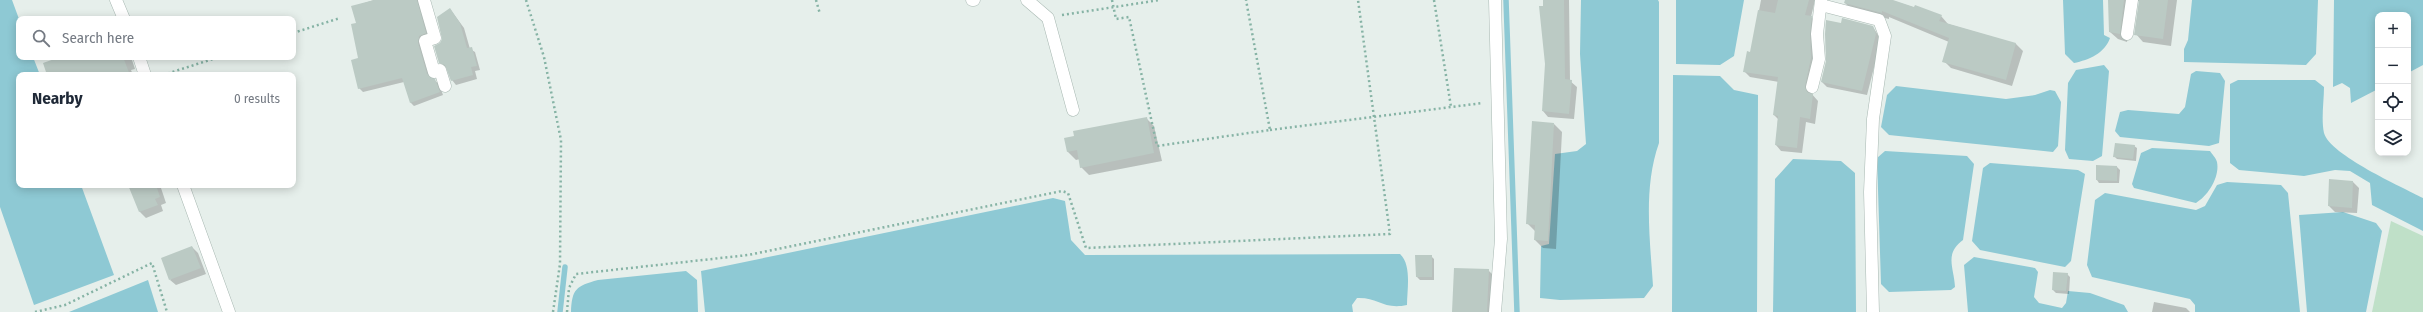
<!DOCTYPE html>
<html lang="en">
<head>
<meta charset="utf-8">
<style>
	:root { --surface:#fff; --page:#f2f2f3; --text:#1f2937; --muted:#747a83; --line:#e0e1e3 }
	body { margin:0; font-family:"Fira Sans Condensed",sans-serif; background:var(--page); color:var(--text) }
	.controls { position:absolute; right:12px; top:12px; display:grid; overflow:hidden; border-radius:8px; box-shadow:0 2px 10px #0003 }
	.controls button { width:36px; height:36px; display:grid; place-items:center; padding:0; border:0; border-bottom:1px solid var(--line); background:var(--surface); color:var(--text); font:20px sans-serif }
	.list { margin:0; padding:0; list-style:none }
	h2 { display:flex; justify-content:space-between; align-items:center; height:52px; margin:0; padding:0 16px; font-size:17px }
	h2 small { font-size:13px; font-weight:400; color:var(--muted) }
	.icon { flex:none; width:22px; height:22px; fill:none; stroke:currentColor; stroke-width:2; stroke-linecap:round; stroke-linejoin:round }
	.map { position:relative; flex:none; width:2423px; height:312px; overflow:hidden }
	.search { position:absolute; background:var(--surface); box-shadow:0 2px 10px #0003; left:16px; top:16px; width:280px; height:44px; display:flex; align-items:center; gap:10px; box-sizing:border-box; padding:0 14px; border-radius:8px; color:var(--muted); font-size:15px }
	.panel { position:absolute; background:var(--surface); box-shadow:0 2px 10px #0003; left:16px; top:72px; width:280px; height:116px; border-radius:8px }
	.map>svg:first-child { display:block }
	.green { fill:#bfe0c8 }
	.water { fill:#8ec9d4 }
	.shadow { fill:#0003 }
	.lines { fill:none; stroke-linecap:round; stroke-linejoin:round }
	.stream { stroke:#8ec9d4; stroke-width:5.5 }
	.building { fill:#bbcac4 }
	.minor-casing { stroke:#a8b8b2; stroke-width:13 }
	.path { stroke:#86b3a5; stroke-width:2.5; stroke-dasharray:2 3; stroke-linecap:butt }
	.minor { stroke:#fff; stroke-width:12 }
</style>
</head>
<body>
<div class="map">
<svg width="2423" height="312" viewBox="0 0 2423 312">
	<rect width="100%" height="100%" fill="#e6efeb"/>
	<path class="green" d="M 2391,221 L 2423,236 L 2423,312 L 2372,312 Z"/>
	<path class="water" d="M 0,0 L 12,0 L 19,19 L 19,57 L 33,57 L 40,75 L 19,75 L 19,185 L 81,185 L 114,275 L 34,305 L 0,207 Z
		M 1581,0 L 1658,0 L 1659,2 L 1659,143 C 1643,188 1650,239 1653,286 L 1644,298 L 1560,300 L 1540,298 L 1541,246 L 1549,244 L 1555,154 L 1577,151 L 1586,144 L 1580,54 Z
		M 1676,0 L 1744,0 L 1734,56 L 1720,65 L 1676,64 Z
		M 2063,0 L 2103,0 L 2104,35 L 2110,38 C 2105,53 2089,60 2074,63 L 2065,54 Z
		M 2192,0 L 2318,0 L 2316,54 L 2306,65 L 2184,62 L 2184,49 L 2188,40 Z
		M 2334,0 L 2423,0 L 2423,65 L 2408,73 L 2408,15 L 2378,15 L 2378,89 L 2351,103 L 2350,88 L 2342,83 L 2333,87 Z
		M 2104,65 L 2109,71 L 2102,156 L 2093,161 L 2069,159 L 2065,150 L 2068,83 L 2076,70 Z
		M 2196,71 L 2220,73 L 2225,81 L 2219,143 L 2209,146 L 2120,137 L 2115,131 L 2120,112 L 2128,110 L 2179,114 L 2185,107 L 2191,74 Z
		M 1673,75 L 1720,76 L 1734,90 L 1758,95 L 1757,312 L 1672,312 Z
		M 2238,80 L 2315,80 L 2324,87 C 2324,101 2321,119 2324,133 C 2330,155 2402,187 2423,198 L 2423,231 L 2372,205 L 2370,183 L 2350,171 L 2335,170 L 2304,176 L 2239,170 L 2230,163 L 2230,84 Z
		M 1896,86 L 2006,99 L 2035,95 L 2050,90 L 2055,91 L 2061,102 L 2058,146 L 2053,152 L 1889,135 L 1881,127 L 1887,95 Z
		M 2152,148 L 2210,151 C 2212,154 2216,158 2217,162 C 2220,177 2208,196 2196,203 L 2134,188 L 2132,184 L 2141,153 Z
		M 1885,151 L 1967,156 L 1974,164 L 1963,240 C 1944,254 1954,267 1955,287 L 1951,290 L 1889,292 L 1881,284 L 1877,158 Z
		M 1793,159 L 1841,161 L 1855,173 L 1856,312 L 1773,312 L 1775,179 Z
		M 1990,163 L 2078,170 L 2085,174 L 2071,261 L 2065,267 L 1980,250 L 1972,241 L 1983,168 Z
		M 2227,182 L 2281,185 L 2288,193 L 2300,312 L 2195,312 L 2195,305 L 2190,299 L 2092,277 L 2087,265 L 2095,200 L 2105,193 L 2196,210 L 2205,206 L 2217,185 Z
		M 1053,198 L 1065,201 L 1071,240 L 1085,255 L 1400,254 C 1412,265 1407,290 1407,305 C 1383,310 1378,297 1357,298 L 1352,305 L 1353,312 L 705,312 L 701,271 Z
		M 2343,212 L 2376,223 L 2382,231 L 2366,312 L 2307,312 L 2299,215 Z
		M 1974,257 L 2035,268 L 2038,272 L 2034,297 L 2039,303 L 2062,308 L 2066,303 L 2068,291 L 2090,293 L 2124,305 L 2128,312 L 1968,312 L 1964,265 Z
		M 686,271 L 697,280 L 698,312 L 571,312 C 572,289 576,286 598,280 Z
		M 148,280 L 158,312 L 69,312 Z"/>
	<path class="shadow" d="M 374,0 L 420,0 L 429,37 L 421,47 L 430,77 L 439,84 L 443,95 L 414,106 L 411,103 L 404,82 L 363,92 L 359,88 L 357,24 L 352,7 Z
		M 1544,0 L 1569,0 L 1570,81 L 1577,87 L 1574,119 L 1548,117 L 1543,111 L 1546,64 Z
		M 1761,0 L 1815,0 L 1811,17 L 1817,23 L 1810,92 L 1818,101 L 1815,124 L 1806,122 L 1802,153 L 1781,151 L 1776,145 L 1778,119 L 1774,115 L 1779,82 L 1750,77 L 1744,71 L 1751,53 Z
		M 1846,0 L 1890,0 L 1941,16 L 1948,24 L 2016,44 L 2023,51 L 2012,86 L 1951,68 L 1944,61 L 1949,42 L 1889,17 L 1889,19 L 1852,10 L 1845,3 Z
		M 2109,0 L 2141,0 L 2134,3 L 2132,7 L 2127,42 L 2118,39 L 2110,32 Z
		M 2141,0 L 2177,0 L 2171,46 L 2143,42 L 2136,34 Z
		M 450,9 L 464,28 L 470,49 L 475,52 L 480,70 L 475,71 L 477,79 L 456,85 L 452,80 L 447,68 L 440,62 L 442,44 Z
		M 1842,24 L 1873,27 L 1881,40 L 1867,95 L 1827,87 L 1822,82 L 1827,61 Z
		M 63,57 L 131,57 L 135,69 L 131,70 L 133,75 L 48,75 Z
		M 1146,118 L 1154,126 L 1162,161 L 1089,175 L 1081,167 L 1080,159 L 1076,160 L 1068,152 L 1066,139 Z
		M 1554,124 L 1562,132 L 1556,249 L 1543,248 L 1535,240 L 1536,232 L 1527,223 Z
		M 2134,146 L 2137,148 L 2136,161 L 2117,159 L 2114,156 Z
		M 2117,167 L 2120,170 L 2119,183 L 2099,183 L 2097,180 Z
		M 2353,182 L 2359,188 L 2357,213 L 2335,212 L 2329,206 Z
		M 129,185 L 160,185 L 166,203 L 161,205 L 163,211 L 146,218 L 140,212 Z
		M 192,247 L 198,253 L 206,274 L 176,285 L 170,280 Z
		M 1431,256 L 1434,259 L 1434,280 L 1420,280 L 1417,277 Z
		M 1488,270 L 1494,276 L 1493,312 L 1453,312 Z
		M 2067,274 L 2070,277 L 2069,294 L 2056,293 L 2053,290 Z
		M 2154,302 L 2186,308 L 2190,312 L 2152,312 Z"/>
	<g class="lines">
		<path class="stream" d="M 1506,0 L 1517,312
			M 560,312 L 565,267"/>
	</g>
	<path class="building" d="M 374,0 L 417,0 L 426,33 L 419,36 L 418,43 L 427,74 L 435,79 L 440,92 L 410,103 L 402,78 L 358,89 L 351,60 L 358,58 L 351,24 L 356,23 L 351,6 Z
		M 1543,0 L 1564,0 L 1565,79 L 1572,80 L 1569,114 L 1542,111 L 1545,64 L 1539,6 L 1543,6 Z
		M 1778,0 L 1809,0 L 1805,15 L 1812,16 L 1810,34 L 1811,58 L 1805,86 L 1807,92 L 1813,94 L 1810,119 L 1800,117 L 1797,148 L 1775,145 L 1778,116 L 1773,115 L 1778,77 L 1743,72 L 1747,51 L 1750,52 L 1758,10 L 1775,13 Z
		M 1845,0 L 1893,0 L 1914,7 L 1915,5 L 1942,15 L 1939,21 L 2016,43 L 2006,80 L 1942,62 L 1949,38 L 1882,11 L 1882,13 L 1844,3 Z
		M 2108,0 L 2124,0 L 2120,34 L 2109,32 Z
		M 2139,0 L 2168,0 L 2163,39 L 2134,35 Z
		M 450,8 L 460,23 L 467,48 L 472,47 L 477,66 L 471,67 L 473,75 L 451,81 L 445,65 L 439,63 L 434,46 L 440,43 L 442,39 L 437,17 Z
		M 1842,18 L 1873,26 L 1876,34 L 1862,91 L 1821,82 L 1826,61 L 1825,34 L 1826,20 L 1841,23 Z
		M 60,57 L 123,57 L 130,75 L 47,75 L 43,63 Z
		M 1147,117 L 1154,153 L 1080,168 L 1077,150 L 1067,152 L 1064,138 L 1074,136 L 1073,131 Z
		M 1532,121 L 1554,123 L 1548,241 L 1534,240 L 1535,225 L 1526,224 Z
		M 2115,143 L 2135,145 L 2133,159 L 2113,157 Z
		M 2096,165 L 2117,166 L 2117,181 L 2096,180 Z
		M 2329,179 L 2353,181 L 2352,208 L 2328,206 Z
		M 128,185 L 156,185 L 160,197 L 155,199 L 158,205 L 139,212 Z
		M 192,246 L 201,268 L 169,280 L 161,258 Z
		M 1415,255 L 1432,255 L 1432,277 L 1416,277 Z
		M 1454,268 L 1489,269 L 1487,312 L 1452,312 Z
		M 2053,272 L 2068,273 L 2066,291 L 2052,290 Z"/>
	<g class="lines">
		<defs>
			<path id="minor" d="M 116,0 L 124,19
				M 424,0 L 435,38 L 425,41 L 434,72 L 440,70 L 445,86
				M 972,0 L 974,0
				M 1027,0 L 1048,18 L 1073,110
				M 1821,5 L 1879,20 L 1885,36 L 1873,119 L 1870,192 L 1873,312
				M 2127,34 L 2132,0
				M 139,57 L 145,75
				M 1812,87 L 1819,59 L 1817,34 L 1821,0
				M 183,185 L 229,312
				M 1495,312 L 1501,239 L 1495,0"/>
		</defs>
		<use href="#minor" class="minor-casing"/>
		<path class="path" d="M 526,0 L 544,57 L 561,140 L 560,264 L 553,312
			M 816,0 L 820,14
			M 1112,0 L 1116,19 L 1129,17 L 1157,146 L 1270,130 L 1246,0
			M 1434,0 L 1451,107
			M 1062,15 L 1160,0
			M 293,33 L 340,18
			M 163,75 L 219,57
			M 1270,130 L 1483,103
			M 35,312 L 65,305 L 152,263 L 167,312
			M 567,312 L 569,288 L 576,274 L 748,255 L 1062,191 L 1068,193 L 1086,248 L 1390,234 L 1358,0"/>
		<use href="#minor" class="minor"/>
	</g>
</svg>
<div class="controls">
<button>+</button>
<button>−</button>
<button><svg class="icon" aria-label="locate" viewBox="0 0 24 24"><circle cx="12" cy="12" r="6"/><path d="M12 2v4M12 18v4M2 12h4M18 12h4"/></svg></button>
<button><svg class="icon" aria-label="layers" viewBox="0 0 24 24"><path d="M12 4l9 5-9 5-9-5zM3 14l9 5 9-5"/></svg></button>
</div>
<div class="search"><svg class="icon" aria-label="search" viewBox="0 0 24 24"><circle cx="10" cy="10" r="6"/><path d="M15 15l6 6"/></svg>Search here</div>
<section class="panel">
<h2>Nearby<small>0 results</small></h2>
<ul class="list">
</ul>
</section>
</div>
</body>
</html>
